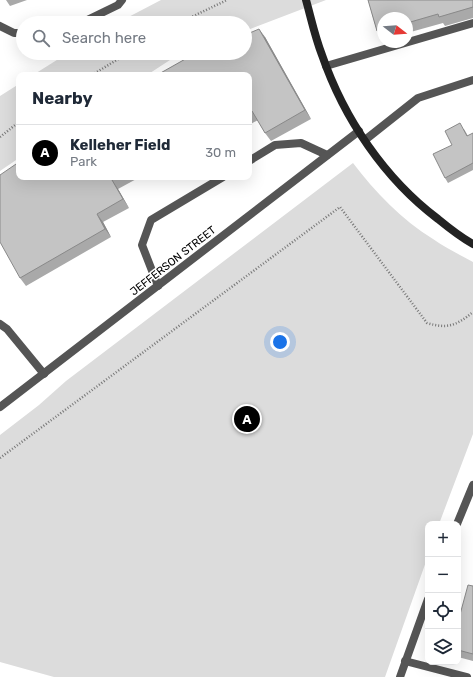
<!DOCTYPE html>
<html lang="en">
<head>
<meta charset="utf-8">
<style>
	:root { --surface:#fff; --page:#f2f2f3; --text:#1f2937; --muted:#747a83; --line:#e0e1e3; --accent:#000 }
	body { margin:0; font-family:Rubik,sans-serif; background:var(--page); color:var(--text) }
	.controls { position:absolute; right:12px; bottom:12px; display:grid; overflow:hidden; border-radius:8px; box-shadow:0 4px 16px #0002 }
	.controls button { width:36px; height:36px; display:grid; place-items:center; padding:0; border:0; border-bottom:1px solid var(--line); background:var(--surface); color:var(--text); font:20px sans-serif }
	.compass { position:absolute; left:377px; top:12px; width:36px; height:36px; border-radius:50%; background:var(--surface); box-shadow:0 4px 16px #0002; rotate:107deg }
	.you { position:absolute; left:280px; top:342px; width:14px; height:14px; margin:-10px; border:3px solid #fff; border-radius:50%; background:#1a73e8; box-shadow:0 0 0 6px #1a73e833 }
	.badge { display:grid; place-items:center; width:26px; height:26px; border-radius:50%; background:var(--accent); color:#fff; font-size:13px; font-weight:700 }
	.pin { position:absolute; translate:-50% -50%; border:2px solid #fff; box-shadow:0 1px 4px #0006 }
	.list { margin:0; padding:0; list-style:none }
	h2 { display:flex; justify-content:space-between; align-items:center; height:52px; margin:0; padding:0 16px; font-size:17px }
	h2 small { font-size:13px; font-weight:400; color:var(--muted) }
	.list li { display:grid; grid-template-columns:26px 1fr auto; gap:12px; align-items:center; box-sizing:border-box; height:56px; padding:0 16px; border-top:1px solid var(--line) }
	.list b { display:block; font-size:15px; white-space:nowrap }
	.list p { margin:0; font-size:13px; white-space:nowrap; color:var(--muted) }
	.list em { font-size:13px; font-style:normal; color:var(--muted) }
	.icon { flex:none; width:22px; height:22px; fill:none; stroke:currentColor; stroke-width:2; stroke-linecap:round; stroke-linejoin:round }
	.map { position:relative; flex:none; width:473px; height:677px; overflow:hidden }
	.search { position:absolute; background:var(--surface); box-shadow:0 4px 16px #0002; left:16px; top:16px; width:236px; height:44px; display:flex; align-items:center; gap:10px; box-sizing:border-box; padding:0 14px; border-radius:22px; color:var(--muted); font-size:15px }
	.panel { position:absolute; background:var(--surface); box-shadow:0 4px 16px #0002; left:16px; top:72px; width:236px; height:108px; border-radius:8px }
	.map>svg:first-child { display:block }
	.green { fill:#dcdcdc }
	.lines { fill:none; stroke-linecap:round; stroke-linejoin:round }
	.path { stroke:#777; stroke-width:2.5; stroke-dasharray:1 2; stroke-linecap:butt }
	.lane { stroke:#555; stroke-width:8 }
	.street { stroke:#555; stroke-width:8 }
	.secondary { stroke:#222; stroke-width:8 }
	.wall { fill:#a9a9a9 }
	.shaded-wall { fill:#898989 }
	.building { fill:#c4c4c4; stroke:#898989 }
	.labels { text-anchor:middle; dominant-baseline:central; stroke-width:3; stroke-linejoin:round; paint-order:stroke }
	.street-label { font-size:11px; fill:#000; stroke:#fff }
</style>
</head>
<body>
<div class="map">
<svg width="473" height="677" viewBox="0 0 473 677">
	<rect width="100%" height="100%" fill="#fff"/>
	<path class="green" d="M 161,0 L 326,0 L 245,31 L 245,23 L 117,23 Z
		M 68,53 L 188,53 L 170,60 L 147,75 L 33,75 Z
		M 19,84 L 19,158 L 0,171 L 0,96 Z
		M 353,163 C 375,192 402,220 433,239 C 446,248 460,255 473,262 L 473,434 L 439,524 L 428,524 L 428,556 L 385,677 L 54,677 L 0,662 L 0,435 L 39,405 L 66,381 Z"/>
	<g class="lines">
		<path class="path" d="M 179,23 L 227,0
			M 92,75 L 128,53
			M 0,137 L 19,122
			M 0,458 L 340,207 L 427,323 C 447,329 456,326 473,312"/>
		<path class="lane" d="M 81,23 L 118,5 L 122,0
			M 0,26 L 14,33 L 23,33
			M 326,66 L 473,23
			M 365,140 L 418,98 L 473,80
			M 249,161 L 275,145 L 301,143 L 327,155
			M 158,286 L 142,245 L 151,220 L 223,177
			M 0,324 L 7,329 L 44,374
			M 405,661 L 467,677"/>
		<path class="street" d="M 0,407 L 359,131
			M 457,524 L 473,485
			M 400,677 L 428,599"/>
		<path class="secondary" d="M 306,0 C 311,18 315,37 322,55 C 344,119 385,179 438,219 C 449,228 460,237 473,244"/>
	</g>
	<path class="wall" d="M 6,0 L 27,0 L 10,6 Z
		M 368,0 L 473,0 L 473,18 L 445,26 L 443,23 L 407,33 L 407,18 L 383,18 L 383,40 L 377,31 Z
		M 265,37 L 311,119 L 271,141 L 265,133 L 258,120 L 249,125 L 249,75 Z
		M 464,129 L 468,136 L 473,133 L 473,170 L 448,183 L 445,178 L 452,145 Z
		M 19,177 L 140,177 L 118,189 L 129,208 L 103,222 L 111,237 L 26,286 L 20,278 Z
		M 473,586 L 473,661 L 458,657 L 458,622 Z"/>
	<path class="shaded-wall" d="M 259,29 L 265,37 L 311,119 L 305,110 Z
		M 112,180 L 118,189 L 129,208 L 123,199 Z
		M 97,214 L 103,222 L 111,237 L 105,229 Z"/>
	<path class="building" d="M 368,0 L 473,0 L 473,7 L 439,17 L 438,14 L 407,23 L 407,18 L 383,18 L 383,30 L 377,31 Z
		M 259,29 L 305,110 L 265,133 L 252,111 L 249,113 L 249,75 L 157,75 L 196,53 L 245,53 L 245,35 Z
		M 460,123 L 467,136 L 473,133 L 473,163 L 445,178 L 433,154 L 452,145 L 445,131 Z
		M 19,162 L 19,177 L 118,177 L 112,180 L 123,199 L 97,214 L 105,229 L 20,278 L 0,242 L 0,175 Z
		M 468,585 L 473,586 L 473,654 L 458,650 L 458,622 Z"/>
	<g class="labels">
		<g class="street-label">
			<text transform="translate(173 261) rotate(-38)">JEFFERSON STREET</text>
		</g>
	</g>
</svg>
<div class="controls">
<button>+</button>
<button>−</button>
<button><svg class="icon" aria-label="locate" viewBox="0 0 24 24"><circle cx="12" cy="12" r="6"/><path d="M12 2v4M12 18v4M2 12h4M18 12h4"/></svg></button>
<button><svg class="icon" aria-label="layers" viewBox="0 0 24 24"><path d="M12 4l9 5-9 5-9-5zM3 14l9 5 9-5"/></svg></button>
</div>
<svg class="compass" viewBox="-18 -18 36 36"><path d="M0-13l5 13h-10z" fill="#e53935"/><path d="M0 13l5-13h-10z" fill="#747a83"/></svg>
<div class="you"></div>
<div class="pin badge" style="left:247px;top:419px">A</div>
<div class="search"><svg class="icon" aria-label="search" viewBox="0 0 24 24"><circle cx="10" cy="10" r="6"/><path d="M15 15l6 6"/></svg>Search here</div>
<section class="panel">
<h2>Nearby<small></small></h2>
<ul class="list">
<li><span class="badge">A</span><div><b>Kelleher Field</b><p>Park</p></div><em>30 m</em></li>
</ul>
</section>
</div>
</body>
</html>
